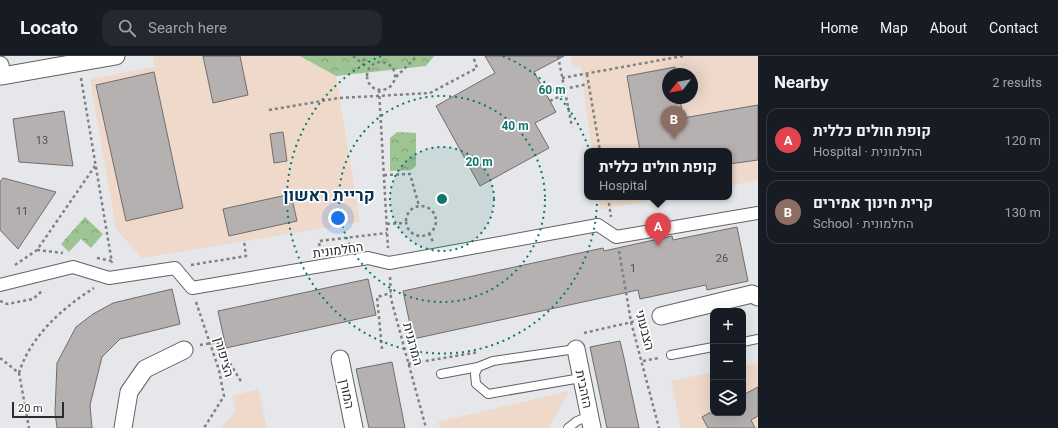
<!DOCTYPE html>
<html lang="en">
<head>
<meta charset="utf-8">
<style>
	:root { --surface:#171b24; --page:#242831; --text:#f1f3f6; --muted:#9ea1a6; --line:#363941; --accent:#2563eb }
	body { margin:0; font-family:Roboto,Heebo,sans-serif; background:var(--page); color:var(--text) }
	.controls { position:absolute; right:12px; bottom:12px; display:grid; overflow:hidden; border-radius:8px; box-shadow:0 4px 16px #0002 }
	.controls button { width:36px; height:36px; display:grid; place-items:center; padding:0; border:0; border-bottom:1px solid var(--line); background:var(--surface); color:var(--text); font:20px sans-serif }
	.compass { position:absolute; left:662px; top:12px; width:36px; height:36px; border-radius:50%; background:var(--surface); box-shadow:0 4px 16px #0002; rotate:239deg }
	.scale { position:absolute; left:12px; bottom:10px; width:52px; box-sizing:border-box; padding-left:4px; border:2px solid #2b2c2d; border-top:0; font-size:11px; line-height:14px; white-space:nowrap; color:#2b2c2d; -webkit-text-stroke:3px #fff; paint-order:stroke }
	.you { position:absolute; left:338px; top:162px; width:14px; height:14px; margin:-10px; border:3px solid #fff; border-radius:50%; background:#1a73e8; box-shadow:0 0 0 6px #1a73e833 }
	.badge { display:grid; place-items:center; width:26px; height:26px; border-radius:50%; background:var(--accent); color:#fff; font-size:13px; font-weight:700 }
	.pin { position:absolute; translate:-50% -33px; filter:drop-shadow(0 1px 2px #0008) }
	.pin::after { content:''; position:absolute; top:21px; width:14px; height:12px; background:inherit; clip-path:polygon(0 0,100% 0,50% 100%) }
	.popup { position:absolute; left:584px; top:92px; width:148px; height:52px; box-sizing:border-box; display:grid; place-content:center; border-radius:8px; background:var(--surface); filter:drop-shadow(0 1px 3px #0005); font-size:13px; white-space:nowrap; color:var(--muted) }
	.popup b { font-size:15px; color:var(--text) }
	.popup::after { content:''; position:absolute; left:50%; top:100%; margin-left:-8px; border:8px solid transparent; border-top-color:var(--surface) }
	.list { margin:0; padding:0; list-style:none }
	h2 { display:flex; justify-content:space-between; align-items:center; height:52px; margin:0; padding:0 16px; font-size:17px }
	h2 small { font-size:13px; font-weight:400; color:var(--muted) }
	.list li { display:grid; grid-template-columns:26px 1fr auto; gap:12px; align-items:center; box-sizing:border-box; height:64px; margin:0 8px 8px; padding:0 8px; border:1px solid var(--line); border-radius:12px }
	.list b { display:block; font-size:15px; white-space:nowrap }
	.list p { margin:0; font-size:13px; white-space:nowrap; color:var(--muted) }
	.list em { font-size:13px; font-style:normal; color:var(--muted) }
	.icon { flex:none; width:22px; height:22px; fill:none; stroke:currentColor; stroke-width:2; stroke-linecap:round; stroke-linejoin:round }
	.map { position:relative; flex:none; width:758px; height:372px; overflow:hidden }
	header { display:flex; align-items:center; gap:24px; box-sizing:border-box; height:56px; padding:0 20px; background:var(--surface); border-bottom:1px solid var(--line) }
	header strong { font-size:19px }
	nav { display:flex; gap:22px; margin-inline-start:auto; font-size:14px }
	.search { width:280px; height:36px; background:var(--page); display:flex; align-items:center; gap:10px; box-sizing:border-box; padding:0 14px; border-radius:12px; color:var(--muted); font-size:15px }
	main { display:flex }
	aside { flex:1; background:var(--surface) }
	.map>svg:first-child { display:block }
	.education { fill:#eed9cb; fill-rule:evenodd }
	.park { fill:url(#park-crowns) }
	.building { fill:#b6b1b1; stroke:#726d6d }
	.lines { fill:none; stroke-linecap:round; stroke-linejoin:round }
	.service-casing { stroke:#606265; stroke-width:10 }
	.pedestrian-casing { stroke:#606265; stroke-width:14 }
	.minor-casing { stroke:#606265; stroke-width:19 }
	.path { stroke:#808184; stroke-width:2.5; stroke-dasharray:3 3; stroke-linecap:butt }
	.service { stroke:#fff; stroke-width:8 }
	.pedestrian { stroke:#fff; stroke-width:12 }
	.minor { stroke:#fff; stroke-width:17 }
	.ring { fill:none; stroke:#0f766e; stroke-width:2; stroke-dasharray:2 4 }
	.labels { text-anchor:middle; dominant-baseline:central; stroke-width:3.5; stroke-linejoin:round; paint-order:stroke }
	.number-label { font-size:11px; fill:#4e4d4e }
	.street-label { font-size:13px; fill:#2b2c2d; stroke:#fff }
	.district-label { font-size:17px; font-weight:bold; fill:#053257; stroke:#fff }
	.centre { fill:#0f766e; stroke:#fff; stroke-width:2 }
	.ring-label { font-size:12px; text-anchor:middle; font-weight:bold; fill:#0f766e; stroke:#fff; stroke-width:3.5; stroke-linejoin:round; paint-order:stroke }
</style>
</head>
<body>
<header>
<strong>Locato</strong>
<div class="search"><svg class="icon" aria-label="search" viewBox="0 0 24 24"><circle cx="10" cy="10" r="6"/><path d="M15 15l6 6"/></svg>Search here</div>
<nav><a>Home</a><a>Map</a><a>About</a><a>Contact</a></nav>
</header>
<main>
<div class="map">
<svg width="758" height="372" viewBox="0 0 758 372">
	<defs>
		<pattern id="park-crowns" width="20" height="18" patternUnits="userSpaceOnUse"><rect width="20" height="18" fill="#9ec493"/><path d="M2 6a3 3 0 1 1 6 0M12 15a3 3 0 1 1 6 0" fill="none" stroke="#819f78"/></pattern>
	</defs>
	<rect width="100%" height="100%" fill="#e5e7eb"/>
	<path class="education" d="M 153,0 L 300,0 L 336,20 L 360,166 L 142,202 L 116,173 L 90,23 L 155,11 Z
		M 570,0 L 758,0 L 758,124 L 729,130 L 729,95 L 592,95 L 581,11 L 572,11 ZM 668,18 L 692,18 L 692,42 L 668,42 Z
		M 598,141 L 668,141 L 600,154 Z
		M 758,307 L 758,372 L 681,372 L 671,325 L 713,316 L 713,357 L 743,357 L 743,310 Z
		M 258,333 L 267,372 L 221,372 L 236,355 L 232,340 Z
		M 569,335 L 549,372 L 440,372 L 438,366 Z"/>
	<path class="park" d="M 300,0 L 434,0 L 426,10 L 336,20 Z
		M 397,76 L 416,77 L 416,110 L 411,114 L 390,115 L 390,82 Z
		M 85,161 L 103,178 L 91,192 L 81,183 L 69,196 L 61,188 Z"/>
	<path class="building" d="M 203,0 L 240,0 L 248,39 L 213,47 Z
		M 485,0 L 564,0 L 534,16 L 556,56 L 535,67 L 549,92 L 480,130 L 436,50 L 495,17 Z
		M 675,11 L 676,18 L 668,18 L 668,42 L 680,42 L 683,62 L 758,49 L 758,104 L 729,108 L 729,95 L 640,95 L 627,20 Z
		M 154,16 L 183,152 L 126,165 L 96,29 Z
		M 64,55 L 73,110 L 19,106 L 13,63 Z
		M 283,76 L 287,105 L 274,107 L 270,78 Z
		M 3,122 L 56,136 L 18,193 L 0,174 L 0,126 Z
		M 291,138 L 297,165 L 229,180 L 223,153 Z
		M 737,171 L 748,225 L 707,234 L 706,229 L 640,243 L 638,234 L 413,283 L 403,235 L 603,192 L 604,195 L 672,180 L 673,184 Z
		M 368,223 L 376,259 L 226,292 L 218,255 Z
		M 172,233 L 180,268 L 120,283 L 102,301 L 90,349 L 92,372 L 57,372 L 55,356 L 57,307 L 76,271 L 93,258 L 113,247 Z
		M 620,285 L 624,302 L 639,372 L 607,372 L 590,291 Z
		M 392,306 L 405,372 L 369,372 L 356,313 Z
		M 758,331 L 758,360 L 751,364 L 755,372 L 708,372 L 702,361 L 709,357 L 743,357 L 743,339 Z"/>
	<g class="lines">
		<defs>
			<path id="service" d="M 743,286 L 758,283
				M 576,293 L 493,305 L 478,311 L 475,318 L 476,328 L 488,338 L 581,322
				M 671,299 L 713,291
				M 441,318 L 478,311
				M 568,372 L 577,365 L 589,360"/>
			<path id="pedestrian" d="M 0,229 L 73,211 L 109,222 L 175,212 L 192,232 L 368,202 L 389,207 L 598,169 L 616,181 L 758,157"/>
			<path id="minor" d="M 0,9 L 2,20 L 116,0
				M 661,260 L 752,238 L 758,241
				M 576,293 L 592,372
				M 340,303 L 354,372
				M 123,372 L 129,336 L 145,313 L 184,294"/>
		</defs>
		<use href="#service" class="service-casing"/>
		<use href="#pedestrian" class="pedestrian-casing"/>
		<use href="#minor" class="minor-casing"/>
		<path class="path" d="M 353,0 L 364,9 L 364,0
			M 558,0 L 572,71
			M367 20a14 14 0 1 1 28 0a14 14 0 1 1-28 0Z
			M 587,18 L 600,95
			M 396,21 L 417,0
			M 81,22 L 112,207
			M 562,22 L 683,0
			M 564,33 L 588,28
			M 379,34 L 388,192
			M 550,45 L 565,38
			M 269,54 L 339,42 L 430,37 L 477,12 L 473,0
			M 384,119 L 410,118 L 419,150
			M 608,141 L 611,161
			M406 165a15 15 0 1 1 30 0a15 15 0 1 1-30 0Z
			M 387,168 L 406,167
			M 429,177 L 433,186
			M 37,194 L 63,197
			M 619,195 L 631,266 L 659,372
			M 320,196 L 319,185 L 387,177
			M 97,202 L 112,205
			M 15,209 L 37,194 L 95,110
			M 191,209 L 246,200 L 244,185
			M 390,221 L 391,243 L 426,372
			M 0,245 L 7,248 L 33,243 L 43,234
			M 196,246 L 219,314 L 224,340 L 204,372
			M 584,277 L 645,263
			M 200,289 L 217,286 L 242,327
			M 382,293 L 377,241 L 391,237
			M 0,302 L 19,317 L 29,372
			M 643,305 L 659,302
			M 408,308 L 479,296
			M 19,317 C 30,281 62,252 94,232"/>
		<use href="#service" class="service"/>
		<use href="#pedestrian" class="pedestrian"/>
		<use href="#minor" class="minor"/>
	</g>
	<circle cx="442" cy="143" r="52" fill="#0f766e" fill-opacity=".12"/>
	<g class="ring">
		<circle cx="442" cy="143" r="52"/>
		<circle cx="442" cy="143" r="103"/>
		<path d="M503 0A155 155 0 1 1 381 0"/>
	</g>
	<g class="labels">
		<g class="number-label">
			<text x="42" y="84">13</text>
			<text x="22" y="155">11</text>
			<text x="722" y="202">26</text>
			<text x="633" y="212">1</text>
		</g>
		<g class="street-label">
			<text transform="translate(338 194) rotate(-8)">החלמונית</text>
			<text transform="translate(645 274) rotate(75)">הצבעוני</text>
			<text transform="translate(413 288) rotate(75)">המרגנית</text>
			<text transform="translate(224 301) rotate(74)">הציפורן</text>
			<text transform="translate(584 333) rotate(78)">הזהבית</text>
			<text transform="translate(347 338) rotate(78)">המורן</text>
		</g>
		<g class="district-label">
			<text x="329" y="139">קריית ראשון</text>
		</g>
	</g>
	<circle cx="442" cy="143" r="6" class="centre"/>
	<g class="ring-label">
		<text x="552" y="38">60 m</text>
		<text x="515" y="74">40 m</text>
		<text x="479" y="110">20 m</text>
	</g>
</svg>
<div class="controls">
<button>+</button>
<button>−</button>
<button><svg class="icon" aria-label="layers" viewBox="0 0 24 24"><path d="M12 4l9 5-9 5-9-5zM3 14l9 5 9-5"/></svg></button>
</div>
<svg class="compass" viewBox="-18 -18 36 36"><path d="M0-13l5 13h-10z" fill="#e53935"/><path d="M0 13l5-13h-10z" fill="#9ea1a6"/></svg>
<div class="scale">20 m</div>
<div class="you"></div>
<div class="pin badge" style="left:658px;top:190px;background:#e0444e">A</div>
<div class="popup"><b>קופת חולים כללית</b>Hospital</div>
<div class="pin badge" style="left:674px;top:83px;background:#8d6e63">B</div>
</div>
<aside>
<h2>Nearby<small>2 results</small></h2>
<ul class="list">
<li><span class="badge" style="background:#e0444e">A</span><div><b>קופת חולים כללית</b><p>Hospital · החלמונית</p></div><em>120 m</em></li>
<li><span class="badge" style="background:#8d6e63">B</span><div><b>קרית חינוך אמירים</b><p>School · החלמונית</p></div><em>130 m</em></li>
</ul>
</aside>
</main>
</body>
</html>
